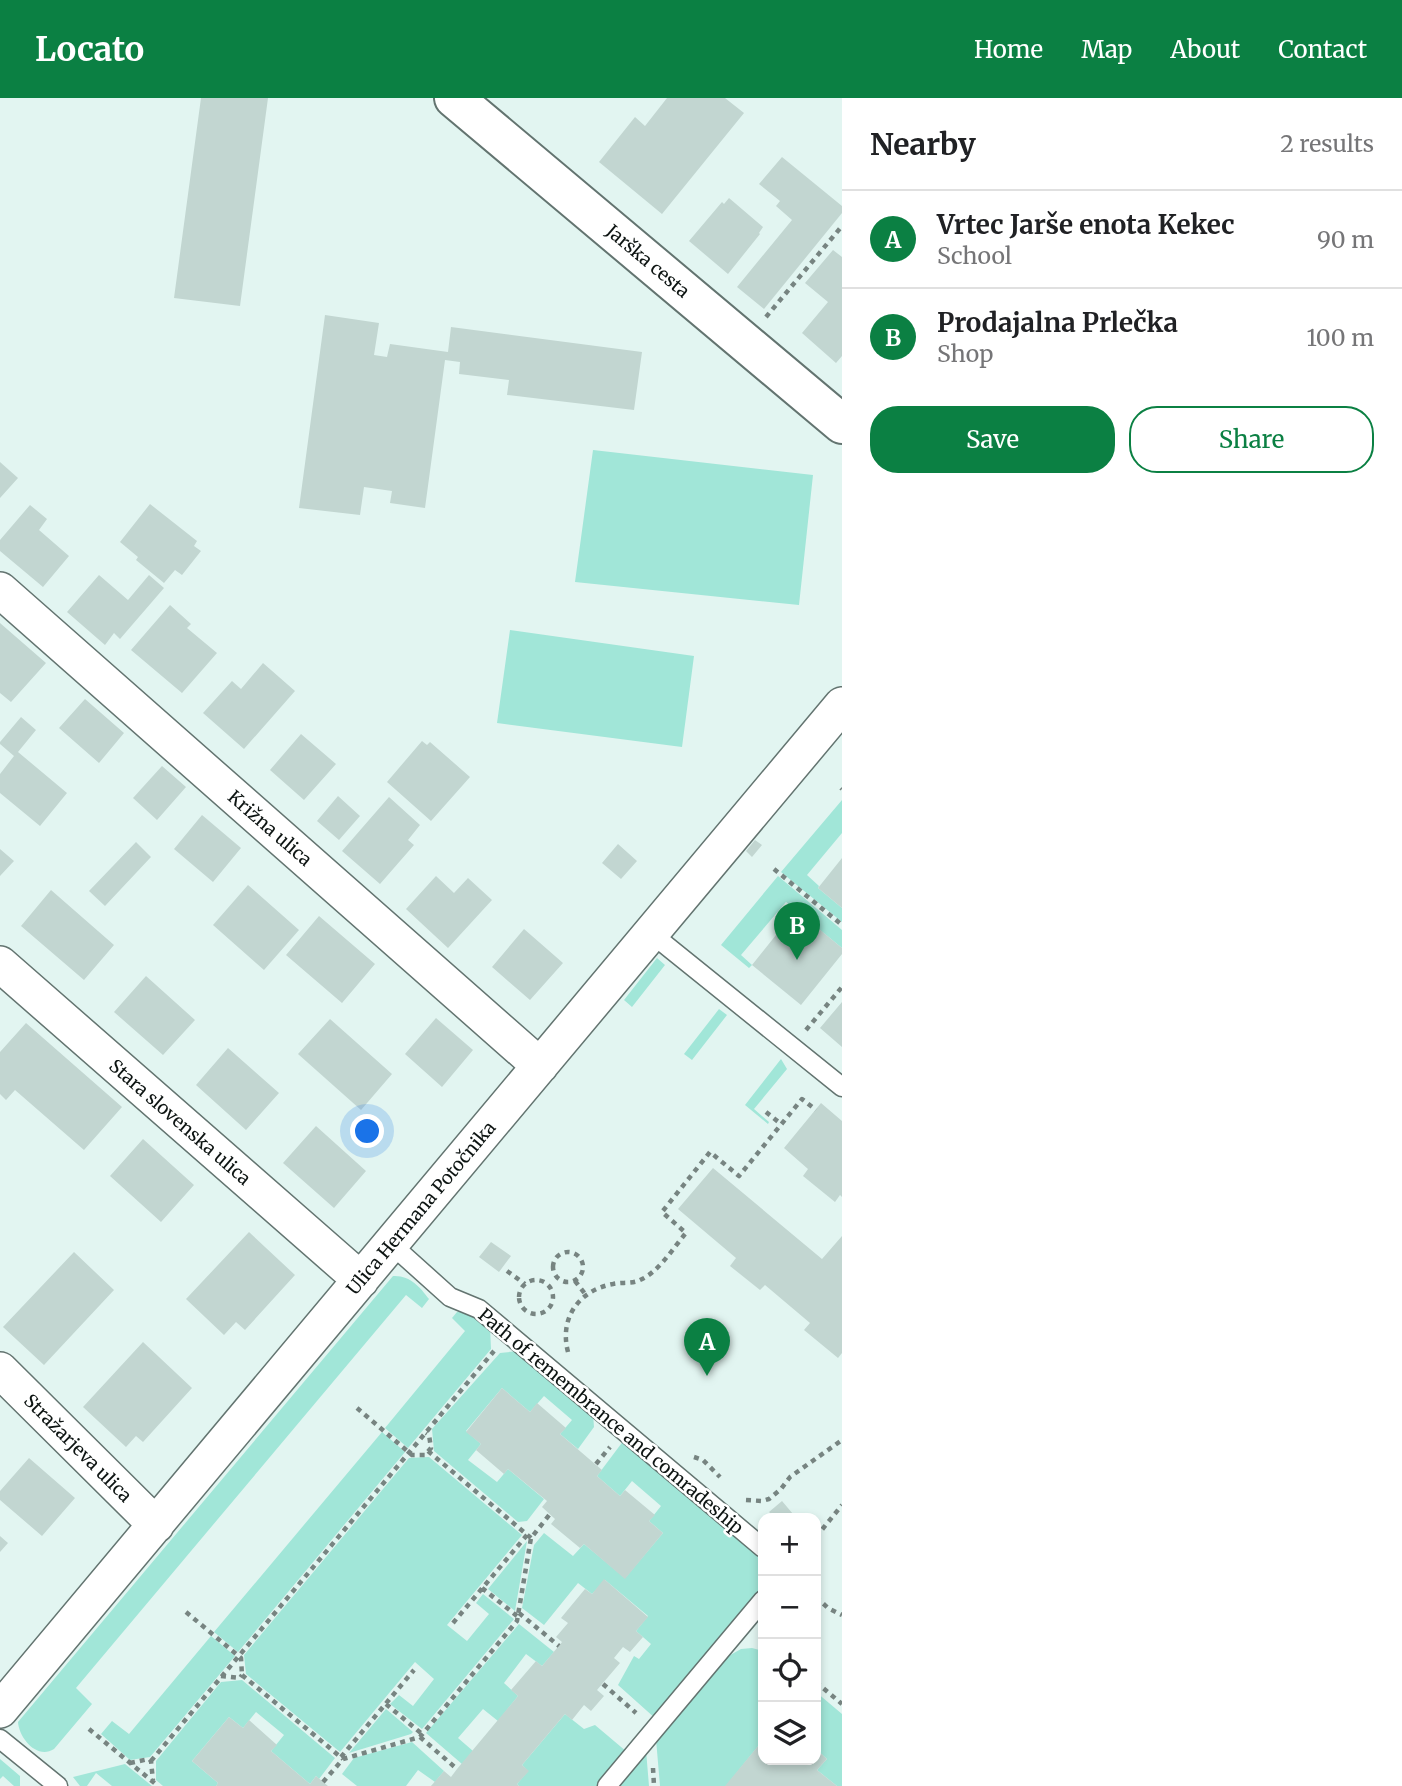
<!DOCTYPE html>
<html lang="en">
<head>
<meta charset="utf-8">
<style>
	:root { --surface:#fff; --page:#f2f2f2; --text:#202124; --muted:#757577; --line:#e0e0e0; --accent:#0b8043 }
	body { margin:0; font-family:Merriweather,serif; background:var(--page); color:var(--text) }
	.controls { position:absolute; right:21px; bottom:21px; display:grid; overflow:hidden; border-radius:14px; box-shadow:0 4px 10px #0003 }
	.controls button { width:63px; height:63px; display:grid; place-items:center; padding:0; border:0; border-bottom:2px solid var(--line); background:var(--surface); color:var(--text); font:35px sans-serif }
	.you { position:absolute; left:368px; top:1034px; width:24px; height:24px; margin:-18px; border:5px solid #fff; border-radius:50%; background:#1a73e8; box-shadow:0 0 0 10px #1a73e833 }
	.badge { display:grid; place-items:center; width:46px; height:46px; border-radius:50%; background:var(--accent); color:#fff; font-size:23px; font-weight:700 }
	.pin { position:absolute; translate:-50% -58px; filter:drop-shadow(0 2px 4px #0008) }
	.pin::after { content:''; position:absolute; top:37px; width:24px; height:21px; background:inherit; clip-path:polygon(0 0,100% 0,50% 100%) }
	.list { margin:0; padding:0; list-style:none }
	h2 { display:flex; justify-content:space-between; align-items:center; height:91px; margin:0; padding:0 28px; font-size:30px }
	h2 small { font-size:23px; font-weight:400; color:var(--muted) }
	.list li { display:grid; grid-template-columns:46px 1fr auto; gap:21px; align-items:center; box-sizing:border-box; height:98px; padding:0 28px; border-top:2px solid var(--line) }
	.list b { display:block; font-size:26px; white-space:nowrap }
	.list p { margin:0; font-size:23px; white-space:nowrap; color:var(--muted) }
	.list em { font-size:23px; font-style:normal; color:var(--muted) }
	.actions { display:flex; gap:14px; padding:21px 28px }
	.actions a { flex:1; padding:16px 0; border:2px solid var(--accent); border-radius:28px; text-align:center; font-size:24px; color:var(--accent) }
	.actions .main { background:var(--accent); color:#fff }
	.icon { flex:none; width:38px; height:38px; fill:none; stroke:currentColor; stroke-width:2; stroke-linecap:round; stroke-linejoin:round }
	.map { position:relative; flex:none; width:842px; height:1688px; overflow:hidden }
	header { display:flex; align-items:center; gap:42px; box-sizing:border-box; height:98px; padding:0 35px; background:var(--accent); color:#fff }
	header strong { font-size:33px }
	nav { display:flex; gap:38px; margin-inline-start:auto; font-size:24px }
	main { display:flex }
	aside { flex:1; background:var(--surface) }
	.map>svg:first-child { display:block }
	.green { fill:#a1e6d8 }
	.building { fill:#c2d6d1 }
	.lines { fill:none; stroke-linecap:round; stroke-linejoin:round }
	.service-casing { stroke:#637470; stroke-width:21 }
	.minor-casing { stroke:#637470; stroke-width:38 }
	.tertiary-casing { stroke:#637470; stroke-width:42 }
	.path { stroke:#778481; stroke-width:4.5; stroke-dasharray:5 5; stroke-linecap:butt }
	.service { stroke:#fff; stroke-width:18 }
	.minor { stroke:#fff; stroke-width:35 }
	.tertiary { stroke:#fff; stroke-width:38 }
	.labels { text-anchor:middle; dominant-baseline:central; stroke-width:5; stroke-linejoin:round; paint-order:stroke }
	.street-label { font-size:18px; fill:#0d1412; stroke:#fff }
</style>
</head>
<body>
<header>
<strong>Locato</strong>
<nav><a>Home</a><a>Map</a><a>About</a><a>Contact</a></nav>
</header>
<main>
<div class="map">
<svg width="842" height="1688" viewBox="0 0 842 1688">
	<rect width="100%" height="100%" fill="#e2f5f1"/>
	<path class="green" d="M 593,352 L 813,377 L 799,507 L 575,484 Z
		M 510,532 L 694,558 L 682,649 L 497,625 Z
		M 842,702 L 842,735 L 807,777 L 819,788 L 818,790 L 842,810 L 842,824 L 781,774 Z
		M 778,778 L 842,832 L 842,850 L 786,804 L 741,857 L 752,867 L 749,870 L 721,847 Z
		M 657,860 L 665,867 L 632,909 L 624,902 Z
		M 719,911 L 727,917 L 692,962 L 684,956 Z
		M 781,961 L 787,971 L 754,1011 L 769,1024 L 768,1026 L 745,1007 Z
		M 393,1178 C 410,1177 420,1189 429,1201 L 422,1210 L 406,1197 L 76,1590 L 92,1606 L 54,1651 C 37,1662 19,1640 18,1624 Z
		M 464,1213 L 476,1217 L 490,1229 L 491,1251 L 408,1350 L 385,1330 L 465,1233 L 452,1220 L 457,1214 Z
		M 518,1253 L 593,1316 L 594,1329 L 578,1351 L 560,1336 L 572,1322 L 544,1298 L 530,1314 L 502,1290 L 466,1333 L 481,1346 L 468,1362 L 497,1384 L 508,1371 L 544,1401 L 527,1423 L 518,1424 L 434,1353 L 432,1331 L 500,1255 Z
		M 382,1334 L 405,1354 L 238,1554 L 214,1534 Z
		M 624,1342 L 753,1452 C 764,1466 766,1482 759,1498 L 656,1621 L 618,1587 L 634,1558 L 639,1561 L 651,1546 L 636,1533 L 648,1518 L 605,1482 L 592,1496 L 578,1485 L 544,1527 L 522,1510 L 534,1447 L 544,1435 L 573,1458 L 584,1446 L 625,1480 L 663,1435 L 649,1423 L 661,1408 L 632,1383 L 620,1398 L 597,1378 Z
		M 429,1359 L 522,1437 L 447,1527 L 467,1543 L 489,1516 L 476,1505 L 483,1496 L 514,1521 L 422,1631 L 390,1606 L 399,1597 L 413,1608 L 434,1581 L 415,1564 L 340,1654 L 246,1576 L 244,1557 L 409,1360 Z
		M 527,1443 L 515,1513 L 488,1491 Z
		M 519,1526 L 554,1554 L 542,1568 L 526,1556 L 504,1585 L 518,1598 L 498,1623 L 483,1611 L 458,1640 L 473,1653 L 462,1666 L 426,1635 Z
		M 211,1538 L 235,1558 L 150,1659 L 130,1662 L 101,1636 L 112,1623 L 129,1636 Z
		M 752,1550 L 763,1553 L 763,1642 L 726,1688 L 660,1688 L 656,1641 L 725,1560 L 741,1551 Z
		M 242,1582 L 335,1660 L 319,1681 L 316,1678 L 310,1686 L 271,1653 L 284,1637 L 256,1614 L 243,1630 L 229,1619 L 192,1663 L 218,1685 L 216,1688 L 163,1688 L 156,1682 L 156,1663 L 221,1584 Z
		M 816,1594 L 842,1616 L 842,1688 L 837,1688 L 817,1672 L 827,1661 L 816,1651 Z
		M 386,1611 L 413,1634 L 411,1636 L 349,1655 Z
		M 565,1616 L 584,1631 L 595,1627 L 627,1654 L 599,1688 L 519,1688 L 517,1686 L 528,1673 L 522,1667 Z
		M 412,1644 L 444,1673 L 435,1684 L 418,1672 L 406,1688 L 357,1688 L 342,1676 L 354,1660 Z
		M 646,1652 L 649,1688 L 616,1688 Z
		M 0,1661 L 20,1678 L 20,1688 L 14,1688 L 3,1678 L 0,1681 Z
		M 125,1666 L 152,1688 L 112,1688 L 96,1675 L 87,1688 L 80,1688 L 73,1679 Z"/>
	<path class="building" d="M 201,0 L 268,0 L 240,208 L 174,200 Z
		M 667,0 L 725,0 L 744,15 L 662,116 L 599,64 L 635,19 L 645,28 Z
		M 782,59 L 842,108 L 842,115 L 764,211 L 737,189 L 792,122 L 776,108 L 780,103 L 759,86 Z
		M 729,100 L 763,129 L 759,135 L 760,136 L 728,176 L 689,143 L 722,104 L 724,106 Z
		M 833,152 L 842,159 L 842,258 L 836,265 L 802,235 L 828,204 L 805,185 Z
		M 325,217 L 379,225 L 374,257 L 387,259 L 390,246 L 448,254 L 451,229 L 642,254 L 634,312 L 507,297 L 509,282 L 459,276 L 460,264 L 445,262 L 425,410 L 390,405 L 392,393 L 364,389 L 360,417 L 299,410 Z
		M 0,364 L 18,380 L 0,400 Z
		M 150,406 L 197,443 L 194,448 L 201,453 L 182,477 L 175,472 L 164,485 L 136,462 L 138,459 L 120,444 Z
		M 30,407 L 47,421 L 39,432 L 69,458 L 43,489 L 0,453 L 0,442 Z
		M 99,477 L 128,502 L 149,477 L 164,490 L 120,541 L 114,535 L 105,547 L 67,514 Z
		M 170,507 L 191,526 L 187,530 L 217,555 L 182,595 L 131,552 Z
		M 0,525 L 46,565 L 11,604 L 0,595 Z
		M 263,565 L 295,593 L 244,651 L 203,615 L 232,583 L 241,591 Z
		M 85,601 L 124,635 L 99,665 L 59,630 Z
		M 21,619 L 36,632 L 18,654 L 67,695 L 40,728 L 0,695 L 0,676 L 14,658 L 0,646 L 0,644 Z
		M 301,636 L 336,666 L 304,702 L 270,672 Z
		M 422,643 L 427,647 L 430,644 L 470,679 L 431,723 L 387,684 Z
		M 162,668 L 186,689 L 157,722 L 133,700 Z
		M 338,698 L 360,718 L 339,742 L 317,723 Z
		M 389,699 L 420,727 L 408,742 L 414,747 L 380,786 L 342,753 Z
		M 202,717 L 241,750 L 213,784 L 174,751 Z
		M 755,742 L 762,747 L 752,759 L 746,753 Z
		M 136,744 L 151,759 L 105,808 L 89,793 Z
		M 618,746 L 637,763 L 621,781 L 602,765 Z
		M 0,751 L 14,763 L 0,778 Z
		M 842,760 L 842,810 L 818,790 Z
		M 436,778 L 454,795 L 468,780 L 492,802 L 448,850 L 406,811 Z
		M 248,787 L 299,832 L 264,872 L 213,827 Z
		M 51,792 L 114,847 L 84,882 L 21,828 Z
		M 796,812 L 842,850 L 842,856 L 801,907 L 752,867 Z
		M 319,818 L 375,866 L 342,905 L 286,857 Z
		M 524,831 L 563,865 L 530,902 L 492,869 Z
		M 146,878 L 195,922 L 163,957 L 114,914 Z
		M 842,904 L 842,949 L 820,930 Z
		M 436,920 L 473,952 L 442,989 L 405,956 Z
		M 330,921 L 392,976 L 361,1012 L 298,956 Z
		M 26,925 L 122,1009 L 84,1052 L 15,992 L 6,1002 L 0,996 L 0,954 Z
		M 228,950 L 279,995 L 246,1032 L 196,987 Z
		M 821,1005 L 842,1023 L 842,1099 L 840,1097 L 835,1104 L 803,1078 L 808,1071 L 784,1050 Z
		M 316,1028 L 366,1073 L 334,1110 L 283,1065 Z
		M 143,1041 L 194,1087 L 161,1124 L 110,1078 Z
		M 713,1070 L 822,1161 L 842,1138 L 842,1255 L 838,1260 L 804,1232 L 810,1225 L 765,1187 L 760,1192 L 730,1168 L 736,1160 L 678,1111 Z
		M 249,1134 L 295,1177 L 245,1232 L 236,1224 L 224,1237 L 186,1201 Z
		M 491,1144 L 511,1158 L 499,1174 L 479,1159 Z
		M 74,1154 L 114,1192 L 44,1267 L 3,1229 Z
		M 143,1244 L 192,1290 L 143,1344 L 136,1338 L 126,1349 L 83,1309 Z
		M 502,1290 L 530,1314 L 537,1305 L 566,1330 L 560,1336 L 602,1372 L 597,1378 L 620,1398 L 625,1392 L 655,1417 L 649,1423 L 663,1435 L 625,1481 L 584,1446 L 580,1450 L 551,1426 L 555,1421 L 542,1409 L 547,1403 L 508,1371 L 504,1376 L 476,1352 L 481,1346 L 466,1334 Z
		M 29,1360 L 75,1400 L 42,1438 L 0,1402 L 0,1393 Z
		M 782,1403 L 793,1416 L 788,1420 L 775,1420 L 769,1414 Z
		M 0,1438 L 8,1445 L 0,1454 Z
		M 604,1481 L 648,1519 L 636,1533 L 643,1539 L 630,1554 L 623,1549 L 614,1560 L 620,1565 L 597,1592 L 604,1598 L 591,1613 L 584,1607 L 572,1622 L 565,1616 L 522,1667 L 529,1673 L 517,1686 L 519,1688 L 431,1688 L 444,1673 L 451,1679 L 457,1671 L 518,1598 L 511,1592 L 536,1563 L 542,1568 L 562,1544 L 556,1539 L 568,1525 L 561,1520 L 585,1491 L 592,1496 Z
		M 229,1619 L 243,1630 L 249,1622 L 277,1647 L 271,1653 L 310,1686 L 316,1678 L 328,1688 L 216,1688 L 218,1685 L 192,1663 Z
		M 763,1642 L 763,1662 L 816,1662 L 816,1651 L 827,1661 L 817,1672 L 837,1688 L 725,1688 Z"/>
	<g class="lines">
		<defs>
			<path id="service" d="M 652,836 L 842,989
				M 391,1146 L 450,1199 L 479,1211 L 763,1450
				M 0,1641 L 58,1688
				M 607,1688 L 763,1502"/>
			<path id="minor" d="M 0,492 L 540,968
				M 0,866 L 361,1182
				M 0,1272 L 156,1427
				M 0,1612 L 842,607"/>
			<path id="tertiary" d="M 454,0 L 842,326"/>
		</defs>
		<use href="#service" class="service-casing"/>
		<use href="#minor" class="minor-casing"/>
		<use href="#tertiary" class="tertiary-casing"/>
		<path class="path" d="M 766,219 L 842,128
			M 841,690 L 842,691
			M 774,771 L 842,827
			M 806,932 L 842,889
			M 766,1014 L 781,1026
			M553 1169a15 15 0 1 1 30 0a15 15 0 1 1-30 0Z
			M 507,1173 L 525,1186
			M519 1199a17 17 0 1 1 34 0a17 17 0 1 1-34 0Z
			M 575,1183 L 586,1197
			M 568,1254 C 559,1220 579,1192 613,1186 C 622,1184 632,1186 640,1182 C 659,1174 673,1150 686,1135 L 662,1114 L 710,1054 L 739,1078 L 802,1001 L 816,1012
			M 357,1310 L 412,1357 L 425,1357 L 431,1350 L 429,1337 L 426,1335
			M 428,1353 L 531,1440
			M 694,1359 L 703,1362 L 720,1379
			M 596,1366 L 610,1349
			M 746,1402 L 762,1403 L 769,1401 L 781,1391 L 790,1379 L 842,1342
			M 816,1439 L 842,1407
			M 482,1490 L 517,1518
			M 816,1499 L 828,1510 L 842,1517
			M 186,1514 L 241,1560 L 242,1577
			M 519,1515 L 559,1548
			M 453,1525 L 527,1437
			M 242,1577 L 343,1661
			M 221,1578 L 240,1580 L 242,1577
			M 816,1584 L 842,1606
			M 603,1586 L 636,1615
			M 386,1606 L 422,1636
			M 89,1631 L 158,1688
			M 420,1639 L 457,1671
			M 341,1659 L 414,1572
			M 151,1663 L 494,1253
			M 130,1665 L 149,1661 L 151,1663 L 153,1683
			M 653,1670 L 654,1688
			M 323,1684 L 343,1661 L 420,1639 L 517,1523 L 531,1440 L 550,1416"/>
		<use href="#service" class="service"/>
		<use href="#minor" class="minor"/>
		<use href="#tertiary" class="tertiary"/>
	</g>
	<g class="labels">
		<g class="street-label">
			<text transform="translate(648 163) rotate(40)">Jarška cesta</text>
			<text transform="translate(270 730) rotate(41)">Križna ulica</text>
			<text transform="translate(180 1024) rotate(41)">Stara slovenska ulica</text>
			<text transform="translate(421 1110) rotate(-50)">Ulica Hermana Potočnika</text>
			<text transform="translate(611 1323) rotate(40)">Path of remembrance and comradeship</text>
			<text transform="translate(78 1350) rotate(45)">Stražarjeva ulica</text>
		</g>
	</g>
</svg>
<div class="controls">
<button>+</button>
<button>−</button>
<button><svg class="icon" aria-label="locate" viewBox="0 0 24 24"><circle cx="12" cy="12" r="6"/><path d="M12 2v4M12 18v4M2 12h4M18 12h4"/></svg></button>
<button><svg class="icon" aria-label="layers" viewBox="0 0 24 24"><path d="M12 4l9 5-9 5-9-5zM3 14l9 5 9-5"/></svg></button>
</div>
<div class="you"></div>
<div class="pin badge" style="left:707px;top:1278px">A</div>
<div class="pin badge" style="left:797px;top:862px">B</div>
</div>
<aside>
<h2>Nearby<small>2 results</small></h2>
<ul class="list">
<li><span class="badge">A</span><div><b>Vrtec Jarše enota Kekec</b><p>School</p></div><em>90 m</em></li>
<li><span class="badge">B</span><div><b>Prodajalna Prlečka</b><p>Shop</p></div><em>100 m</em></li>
</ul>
<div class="actions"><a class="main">Save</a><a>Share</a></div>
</aside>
</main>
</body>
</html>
